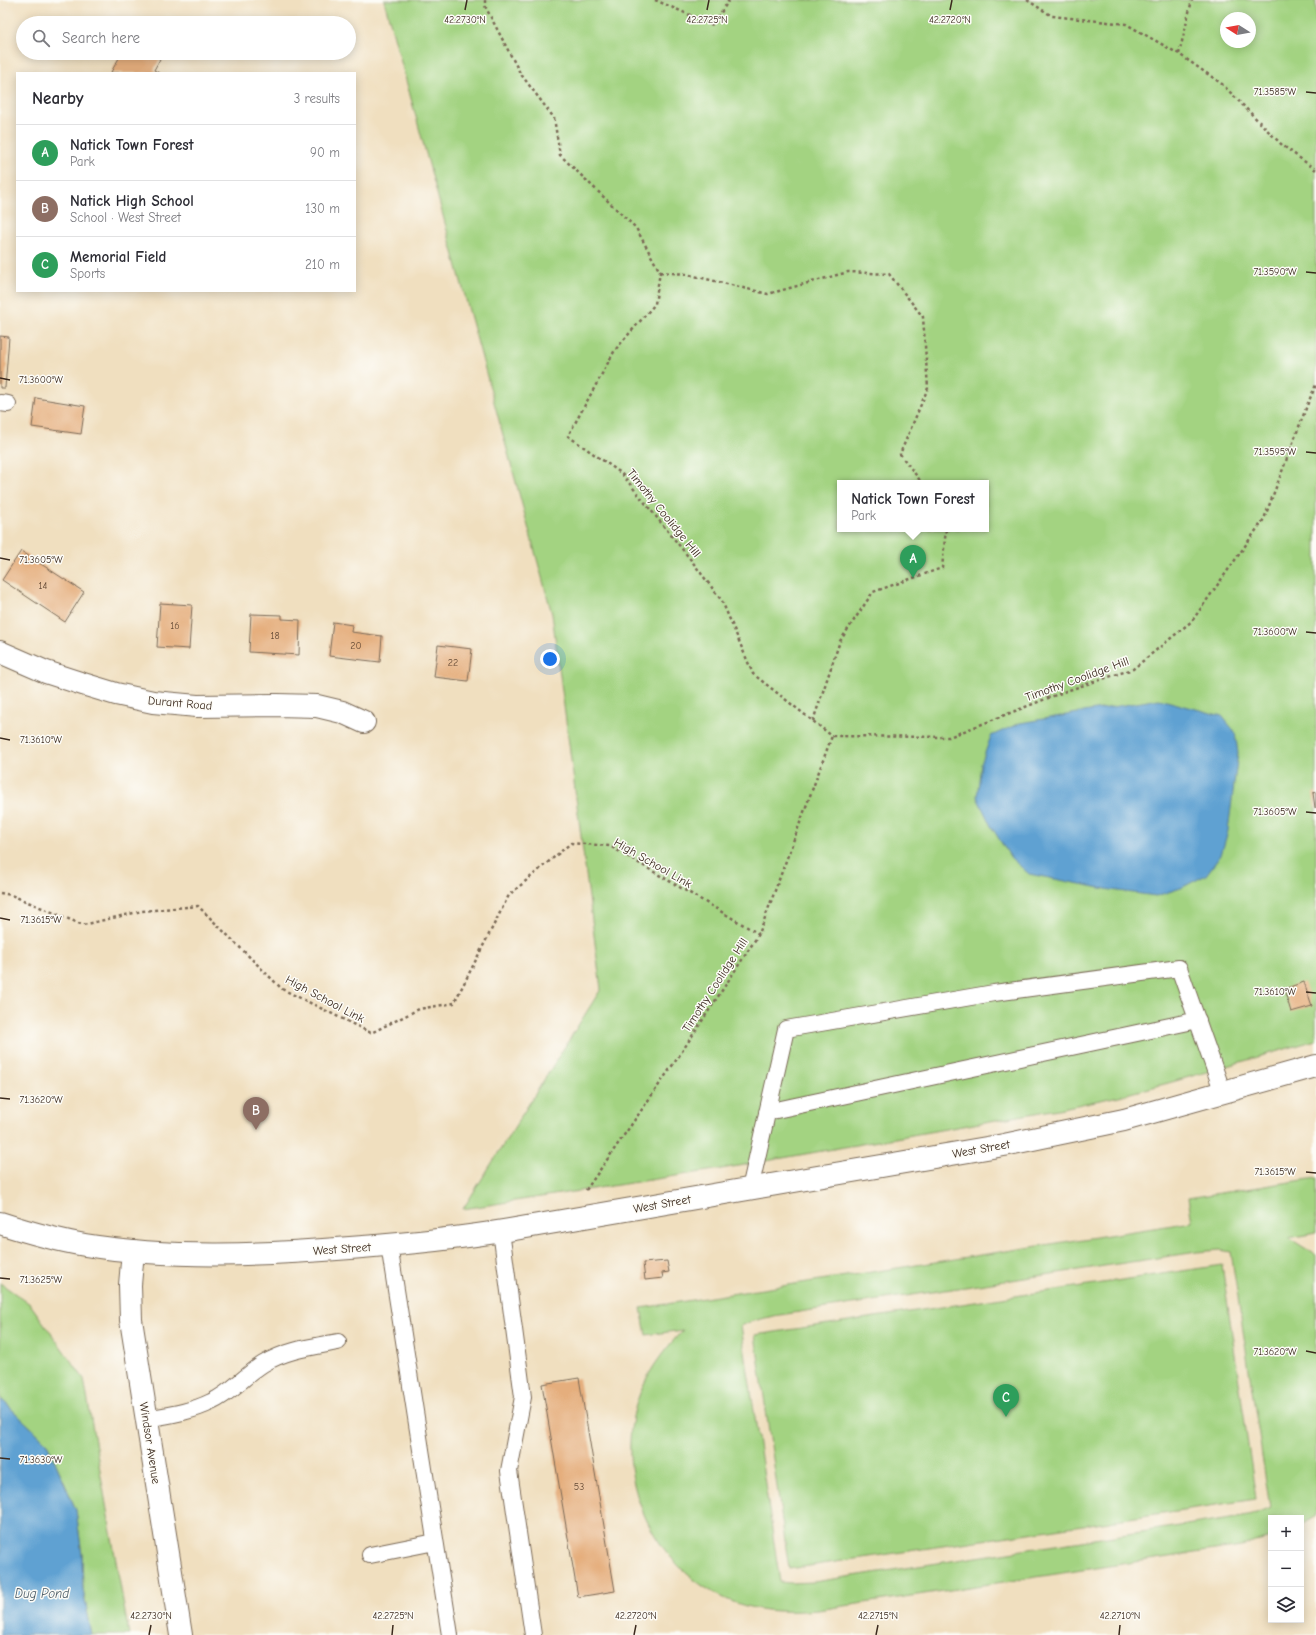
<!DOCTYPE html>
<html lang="en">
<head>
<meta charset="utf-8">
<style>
	:root { --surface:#fff; --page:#f2f2f3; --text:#2b2b33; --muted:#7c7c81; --line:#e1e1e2; --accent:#d1495b }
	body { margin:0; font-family:"Comic Neue",sans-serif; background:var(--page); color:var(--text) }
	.controls { position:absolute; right:12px; bottom:12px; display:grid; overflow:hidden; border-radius:0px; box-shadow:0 2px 10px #0003 }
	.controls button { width:36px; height:36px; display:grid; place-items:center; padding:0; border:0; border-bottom:1px solid var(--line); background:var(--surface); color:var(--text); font:20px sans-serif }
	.compass { position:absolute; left:1220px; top:12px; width:36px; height:36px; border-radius:50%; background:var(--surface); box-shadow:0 2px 10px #0003; rotate:281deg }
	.you { position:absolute; left:550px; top:659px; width:14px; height:14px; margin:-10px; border:3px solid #fff; border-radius:50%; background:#1a73e8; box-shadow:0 0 0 6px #1a73e833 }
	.badge { display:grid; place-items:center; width:26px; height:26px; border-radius:50%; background:var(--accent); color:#fff; font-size:13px; font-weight:700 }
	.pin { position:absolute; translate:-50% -33px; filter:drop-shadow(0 1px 2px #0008) }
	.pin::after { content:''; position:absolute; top:21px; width:14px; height:12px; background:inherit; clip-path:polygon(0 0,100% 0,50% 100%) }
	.popup { position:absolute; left:837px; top:480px; width:152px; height:52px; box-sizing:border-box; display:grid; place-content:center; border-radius:0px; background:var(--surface); filter:drop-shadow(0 1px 3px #0005); font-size:13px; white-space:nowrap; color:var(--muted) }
	.popup b { font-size:15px; color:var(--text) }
	.popup::after { content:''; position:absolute; left:50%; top:100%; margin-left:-8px; border:8px solid transparent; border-top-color:var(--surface) }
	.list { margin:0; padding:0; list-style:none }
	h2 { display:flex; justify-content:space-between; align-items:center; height:52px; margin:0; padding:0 16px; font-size:17px }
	h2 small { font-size:13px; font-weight:400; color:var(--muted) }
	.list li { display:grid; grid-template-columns:26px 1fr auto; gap:12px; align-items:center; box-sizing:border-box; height:56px; padding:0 16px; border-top:1px solid var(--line) }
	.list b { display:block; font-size:15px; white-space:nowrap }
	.list p { margin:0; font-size:13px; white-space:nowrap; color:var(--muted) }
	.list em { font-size:13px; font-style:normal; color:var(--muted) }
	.icon { flex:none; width:22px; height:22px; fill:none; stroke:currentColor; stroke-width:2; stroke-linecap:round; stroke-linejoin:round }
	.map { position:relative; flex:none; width:1316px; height:1635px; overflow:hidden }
	.search { position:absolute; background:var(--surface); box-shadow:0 2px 10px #0003; left:16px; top:16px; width:340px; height:44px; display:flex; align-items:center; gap:10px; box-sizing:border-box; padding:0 14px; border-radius:22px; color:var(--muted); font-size:15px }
	.panel { position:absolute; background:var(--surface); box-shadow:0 2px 10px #0003; left:16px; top:72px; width:340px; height:220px; border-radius:0px }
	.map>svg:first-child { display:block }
	.green { fill:#a3d381; stroke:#6f7e50; fill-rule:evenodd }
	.water { fill:#5ea1d2; stroke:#4c6678 }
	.building { fill:#e5ae7d }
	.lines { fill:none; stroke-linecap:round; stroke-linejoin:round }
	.lane-casing { stroke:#7a6956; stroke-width:18 }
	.street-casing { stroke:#7a6956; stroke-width:24 }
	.secondary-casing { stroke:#7a6956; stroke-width:24 }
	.path { stroke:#7a6956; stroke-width:2.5; stroke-dasharray:3 3; stroke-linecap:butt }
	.lane { stroke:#fff; stroke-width:16 }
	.street { stroke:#fff; stroke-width:22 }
	.secondary { stroke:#fff; stroke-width:22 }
	.ticks { fill:none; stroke:#3b2a1e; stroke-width:1.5 }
	.labels { text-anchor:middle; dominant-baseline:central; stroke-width:3; stroke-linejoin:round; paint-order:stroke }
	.number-label { font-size:10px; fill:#664b36 }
	.street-label { font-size:12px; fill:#3b2a1e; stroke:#fdfcf7 }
	.water-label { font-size:13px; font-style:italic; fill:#495a66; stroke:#fdfcf7 }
	.ticks-label { font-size:10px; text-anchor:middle; fill:#3b2a1e; stroke:#fdfcf7; stroke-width:3; stroke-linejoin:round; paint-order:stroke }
</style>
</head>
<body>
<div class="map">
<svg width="1316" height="1635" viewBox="0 0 1316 1635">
	<rect width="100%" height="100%" fill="#fdfcf7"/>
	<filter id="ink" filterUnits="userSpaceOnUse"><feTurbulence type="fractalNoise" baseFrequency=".025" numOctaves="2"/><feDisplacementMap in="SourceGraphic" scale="8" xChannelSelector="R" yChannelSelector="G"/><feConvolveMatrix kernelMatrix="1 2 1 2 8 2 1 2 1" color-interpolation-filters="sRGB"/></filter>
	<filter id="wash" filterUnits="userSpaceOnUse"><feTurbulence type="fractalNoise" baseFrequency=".012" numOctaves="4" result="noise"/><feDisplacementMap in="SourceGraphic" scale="16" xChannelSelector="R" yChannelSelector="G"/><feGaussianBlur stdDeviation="0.9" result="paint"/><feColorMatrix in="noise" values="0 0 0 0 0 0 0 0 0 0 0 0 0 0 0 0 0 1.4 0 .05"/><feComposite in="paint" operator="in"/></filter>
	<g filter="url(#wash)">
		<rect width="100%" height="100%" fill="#f0dfbf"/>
		<path class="green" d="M 384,0 L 1316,0 L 1316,1040 L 1172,1082 L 1119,1096 L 1058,1109 L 721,1169 L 463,1209 L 601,989 L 552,614 ZM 1226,18 L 1250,18 L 1250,42 L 1226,42 ZM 840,483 L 986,483 L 986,529 L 840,529 Z
			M 1316,1178 L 1316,1233 L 1289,1238 L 1316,1255 L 1316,1515 L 1301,1524 L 1301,1518 L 1271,1518 L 1271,1538 L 1241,1546 L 818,1610 C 784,1613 751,1612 720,1596 C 646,1559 608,1463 643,1386 C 653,1364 667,1347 683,1330 L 646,1335 L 641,1308 L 1192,1222 L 1188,1198 ZM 1220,1250 L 1231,1252 L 1270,1508 L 1261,1512 L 1238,1517 L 814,1582 L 791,1583 L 780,1582 L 741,1326 L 750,1322 L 773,1316 L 1197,1252 Z
			M 1222,1265 L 1256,1499 L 789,1569 L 755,1335 Z
			M 0,1283 L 30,1304 L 84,1379 L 129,1635 L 92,1635 L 83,1590 L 82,1555 L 76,1510 L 47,1443 L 0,1398 Z"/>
		<path class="water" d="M 1159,699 L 1222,716 L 1235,732 L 1238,753 L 1228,831 L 1221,855 L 1206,875 L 1181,888 L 1156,896 L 1111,890 L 1029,874 L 1011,858 L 991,826 L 977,797 L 981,764 L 991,736 L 1020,723 Z
			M 0,1398 L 47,1443 L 76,1510 L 82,1555 L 83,1590 L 92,1635 L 0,1635 Z"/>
		<g id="blocks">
			<path class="building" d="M 122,53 L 149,53 L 160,59 L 154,70 L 159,73 L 113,73 L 111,72 Z
				M 0,336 L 9,337 L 5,388 L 0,388 Z
				M 36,398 L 85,406 L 81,434 L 32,427 Z
				M 21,551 L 84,592 L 65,622 L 2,580 Z
				M 160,603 L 192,605 L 189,649 L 157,647 Z
				M 251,614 L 282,615 L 282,619 L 300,620 L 299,655 L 249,652 Z
				M 333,622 L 352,625 L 351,632 L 382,636 L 380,662 L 329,656 Z
				M 438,645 L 472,649 L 468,681 L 434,677 Z
				M 1316,792 L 1316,807 L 1315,808 L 1313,793 Z
				M 1304,982 L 1312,1006 L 1291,1012 L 1284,989 Z
				M 667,1261 L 669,1272 L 662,1273 L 663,1278 L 645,1280 L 643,1263 Z
				M 579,1378 L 615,1591 L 578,1597 L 542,1384 Z"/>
		</g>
	</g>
	<g filter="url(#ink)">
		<use href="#blocks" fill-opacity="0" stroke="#7a6956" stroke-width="1"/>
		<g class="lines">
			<defs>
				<path id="lane" d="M 0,403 L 8,404
					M 767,1112 L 1198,1020
					M 750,1189 L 786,1029 L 994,993 L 1179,968 L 1223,1093
					M 501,1231 L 523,1397 L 509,1471 L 533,1635
					M 389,1245 L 450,1635
					M 146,1419 C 168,1415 191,1412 211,1402 C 231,1393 244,1376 263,1364 C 286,1350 311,1347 338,1342
					M 370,1555 L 435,1542"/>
				<path id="street" d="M 0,652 L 46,672 L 83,684 L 116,694 L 153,702 L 197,706 L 277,705 L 317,706 L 342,712 L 364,722
					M 133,1251 L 130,1285 L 131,1320 L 181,1635"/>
				<path id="secondary" d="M 0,1223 C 28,1232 56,1240 85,1245 C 172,1259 262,1255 350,1248 C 403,1244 456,1239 509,1230 L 1004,1145 L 1124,1120 L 1316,1066"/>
			</defs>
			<use href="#lane" class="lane-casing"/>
			<use href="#street" class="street-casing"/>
			<use href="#secondary" class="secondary-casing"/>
			<path class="path" d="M 485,0 L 485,6 L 520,73 L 554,118 L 560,155 L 636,228 L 660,272 L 655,304 L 615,350 L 568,436 L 621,473 L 691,560 L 722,601 L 753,674 L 832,736 L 949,737 L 1066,691 L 1133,669 L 1192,621 L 1264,519 L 1308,403 L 1316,385
				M 655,0 L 713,25 L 729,0
				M 1027,0 L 1052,16 L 1126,24 L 1179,54 L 1222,84 L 1282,145 L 1316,170
				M 1179,54 L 1192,0
				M 660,272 L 686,274 L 768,294 L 848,272 L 889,274 L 923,317 L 928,388 L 900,454 L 922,483
				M 813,721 L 840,641 L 873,592 L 942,568 L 946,529
				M 0,893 L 11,895 L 83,925 L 142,911 L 198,906 L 282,989 L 371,1033 L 419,1009 L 454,1003 L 509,895 L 571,843 L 610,846 L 759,934
				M 586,1190 L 679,1056 L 759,934 L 832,736"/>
			<use href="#lane" class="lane"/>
			<use href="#street" class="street"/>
			<use href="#secondary" class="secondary"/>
		</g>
	</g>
	<path class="ticks" d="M 465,10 L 467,0M 707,10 L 709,0M 950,10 L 952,0M 1306,92 L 1316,93M 1306,272 L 1316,273M 0,378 L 10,380M 1306,452 L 1316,453M 0,558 L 10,560M 1306,632 L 1316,633M 0,738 L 10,740M 1306,812 L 1316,813M 0,918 L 10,920M 1306,992 L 1316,993M 0,1098 L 10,1099M 1306,1172 L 1316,1173M 0,1278 L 10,1279M 1306,1351 L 1316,1353M 0,1458 L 10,1459M 149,1635 L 151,1625M 392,1635 L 393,1625M 634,1635 L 636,1625M 876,1635 L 878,1625M 1119,1635 L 1120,1625"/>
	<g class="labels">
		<g class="number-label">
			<text x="43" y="586">14</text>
			<text x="175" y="626">16</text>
			<text x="275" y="636">18</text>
			<text x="356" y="646">20</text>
			<text x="453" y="663">22</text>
			<text x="579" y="1487">53</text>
		</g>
		<g class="street-label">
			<text transform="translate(664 513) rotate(51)">Timothy Coolidge Hill</text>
			<text transform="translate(1077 679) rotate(-20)">Timothy Coolidge Hill</text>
			<text transform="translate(180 703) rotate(5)">Durant Road</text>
			<text transform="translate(653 863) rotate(30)">High School Link</text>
			<text transform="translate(715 985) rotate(-57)">Timothy Coolidge Hill</text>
			<text transform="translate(325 999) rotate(28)">High School Link</text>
			<text transform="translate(981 1149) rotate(-10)">West Street</text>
			<text transform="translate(662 1204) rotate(-10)">West Street</text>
			<text transform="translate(342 1249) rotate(-4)">West Street</text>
			<text transform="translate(150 1443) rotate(81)">Windsor Avenue</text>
		</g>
		<g class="water-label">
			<text x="42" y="1593">Dug Pond</text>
		</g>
	</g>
	<g class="ticks-label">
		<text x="465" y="23">42.2730°N</text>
		<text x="707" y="23">42.2725°N</text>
		<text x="950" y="23">42.2720°N</text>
		<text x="1275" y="95">71.3585°W</text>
		<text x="1275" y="275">71.3590°W</text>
		<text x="41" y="383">71.3600°W</text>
		<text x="1275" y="455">71.3595°W</text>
		<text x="41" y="563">71.3605°W</text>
		<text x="1275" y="635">71.3600°W</text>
		<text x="41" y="743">71.3610°W</text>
		<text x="1275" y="815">71.3605°W</text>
		<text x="41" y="923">71.3615°W</text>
		<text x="1275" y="995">71.3610°W</text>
		<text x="41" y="1103">71.3620°W</text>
		<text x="1275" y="1175">71.3615°W</text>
		<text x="41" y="1283">71.3625°W</text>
		<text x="1275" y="1355">71.3620°W</text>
		<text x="41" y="1463">71.3630°W</text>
		<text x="151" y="1619">42.2730°N</text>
		<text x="393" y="1619">42.2725°N</text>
		<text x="636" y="1619">42.2720°N</text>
		<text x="878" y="1619">42.2715°N</text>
		<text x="1120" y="1619">42.2710°N</text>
	</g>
</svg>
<div class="controls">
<button>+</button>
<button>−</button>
<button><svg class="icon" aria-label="layers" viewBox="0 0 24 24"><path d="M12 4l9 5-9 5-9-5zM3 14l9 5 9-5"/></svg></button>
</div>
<svg class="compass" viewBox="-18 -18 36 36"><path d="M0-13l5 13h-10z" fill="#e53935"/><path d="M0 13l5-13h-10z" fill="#7c7c81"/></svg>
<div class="you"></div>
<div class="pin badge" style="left:913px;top:578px;background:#2e9e5b">A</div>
<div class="popup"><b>Natick Town Forest</b>Park</div>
<div class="pin badge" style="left:256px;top:1130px;background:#8d6e63">B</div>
<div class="pin badge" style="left:1006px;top:1417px;background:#2e9e5b">C</div>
<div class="search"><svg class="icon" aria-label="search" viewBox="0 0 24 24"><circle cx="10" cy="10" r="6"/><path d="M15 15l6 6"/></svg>Search here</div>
<section class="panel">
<h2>Nearby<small>3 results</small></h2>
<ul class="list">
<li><span class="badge" style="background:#2e9e5b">A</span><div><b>Natick Town Forest</b><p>Park</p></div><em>90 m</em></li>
<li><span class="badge" style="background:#8d6e63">B</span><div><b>Natick High School</b><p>School · West Street</p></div><em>130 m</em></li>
<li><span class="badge" style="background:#2e9e5b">C</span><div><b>Memorial Field</b><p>Sports</p></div><em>210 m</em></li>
</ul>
</section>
</div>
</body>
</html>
